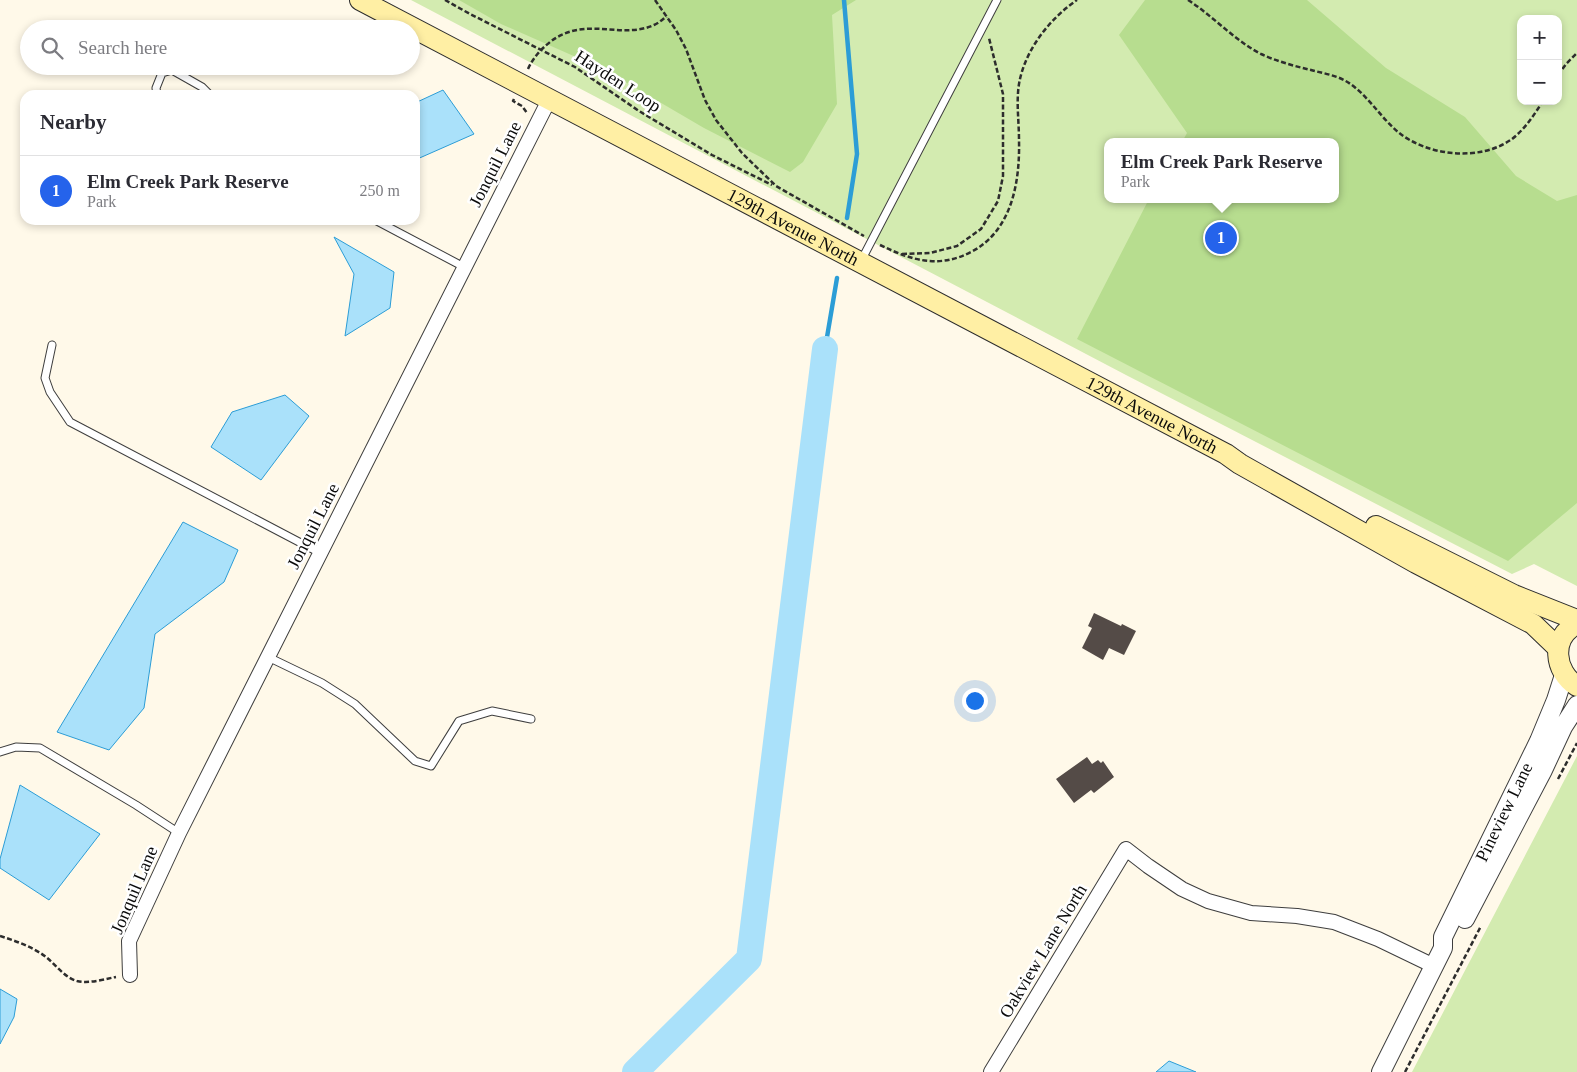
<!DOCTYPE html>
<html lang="en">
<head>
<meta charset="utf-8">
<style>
	:root { --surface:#fff; --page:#f7f7f7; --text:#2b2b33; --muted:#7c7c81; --line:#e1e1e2; --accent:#2563eb }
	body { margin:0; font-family:"Times New Roman",serif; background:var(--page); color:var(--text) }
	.controls { position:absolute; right:15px; top:15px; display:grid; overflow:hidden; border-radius:10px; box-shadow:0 2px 8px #0003 }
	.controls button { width:45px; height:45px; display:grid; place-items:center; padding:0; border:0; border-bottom:1px solid var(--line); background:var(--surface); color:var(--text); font:25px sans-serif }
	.you { position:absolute; left:974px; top:700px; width:18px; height:18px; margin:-12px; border:4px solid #fff; border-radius:50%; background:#1a73e8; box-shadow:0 0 0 8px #1a73e833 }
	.badge { display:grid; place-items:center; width:32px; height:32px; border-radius:50%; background:var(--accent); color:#fff; font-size:16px; font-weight:700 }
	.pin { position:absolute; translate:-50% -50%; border:2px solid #fff; box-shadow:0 1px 5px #0006 }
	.popup { position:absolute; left:1104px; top:138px; width:235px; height:65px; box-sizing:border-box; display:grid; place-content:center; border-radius:10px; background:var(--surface); filter:drop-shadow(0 1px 4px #0005); font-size:16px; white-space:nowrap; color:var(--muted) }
	.popup b { font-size:19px; color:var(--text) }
	.popup::after { content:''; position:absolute; left:50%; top:100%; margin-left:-10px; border:10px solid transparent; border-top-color:var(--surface) }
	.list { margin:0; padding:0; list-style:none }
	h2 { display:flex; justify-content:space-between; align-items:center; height:65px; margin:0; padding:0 20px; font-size:21px }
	h2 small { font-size:16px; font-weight:400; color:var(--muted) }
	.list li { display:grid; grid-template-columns:32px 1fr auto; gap:15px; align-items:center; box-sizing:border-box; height:70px; padding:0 20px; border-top:1px solid var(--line) }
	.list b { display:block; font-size:19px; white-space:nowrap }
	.list p { margin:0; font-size:16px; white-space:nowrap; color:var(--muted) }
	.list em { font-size:16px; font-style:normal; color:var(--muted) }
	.icon { flex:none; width:28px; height:28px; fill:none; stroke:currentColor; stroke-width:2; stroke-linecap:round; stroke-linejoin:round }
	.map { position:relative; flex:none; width:1577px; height:1072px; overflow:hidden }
	.search { position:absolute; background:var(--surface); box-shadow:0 2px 8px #0003; left:20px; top:20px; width:400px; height:55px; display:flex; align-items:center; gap:12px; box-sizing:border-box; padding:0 18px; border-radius:28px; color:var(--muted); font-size:19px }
	.panel { position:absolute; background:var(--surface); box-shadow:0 2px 8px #0003; left:20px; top:90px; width:400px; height:135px; border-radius:15px }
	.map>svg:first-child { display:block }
	.green { fill:#d3ebb0; fill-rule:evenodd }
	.forest { fill:#b7dd8f }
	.water { fill:#aae1fa; stroke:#2c9dd6 }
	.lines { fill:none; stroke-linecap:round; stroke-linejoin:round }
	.stream { stroke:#2c9dd6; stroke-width:4.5 }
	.river { stroke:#aae1fa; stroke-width:26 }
	.building { fill:#544b47 }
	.service-casing { stroke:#3e3e3e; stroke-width:9 }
	.minor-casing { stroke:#3e3e3e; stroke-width:16 }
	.tertiary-casing { stroke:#3e3e3e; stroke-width:20 }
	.secondary-casing { stroke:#2d2d2d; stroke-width:22 }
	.path { stroke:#2d2d2d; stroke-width:2.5; stroke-dasharray:5 2.5; stroke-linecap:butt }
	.service { stroke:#fff; stroke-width:7 }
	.minor { stroke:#fff; stroke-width:14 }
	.tertiary { stroke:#fff; stroke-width:18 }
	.secondary { stroke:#ffefa4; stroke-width:20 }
	.labels { text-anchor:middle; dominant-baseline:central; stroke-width:5; stroke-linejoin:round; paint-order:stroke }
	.street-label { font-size:18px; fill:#0b0b0b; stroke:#fff }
</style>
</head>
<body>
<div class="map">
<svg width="1577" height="1072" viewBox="0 0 1577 1072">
	<rect width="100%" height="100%" fill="#fff9e9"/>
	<path class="green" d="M 411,0 L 1577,0 L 1577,586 L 1534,564 L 1512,574 L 1126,375 ZM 1521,19 L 1558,19 L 1558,101 L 1521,101 ZM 1107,142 L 1335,142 L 1335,199 L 1107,199 Z
		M 1577,756 L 1577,1072 L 1412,1072 Z"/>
	<path class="forest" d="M 459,0 L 856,0 L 832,15 L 837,104 L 803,162 L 790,172 L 704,128 L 603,69 L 501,24 Z
		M 1145,0 L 1307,0 L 1386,68 L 1465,117 L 1516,176 L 1557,201 L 1577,195 L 1577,503 L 1508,561 L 1077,339 L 1149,199 L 1335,199 L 1335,142 L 1182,142 L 1187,133 L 1119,35 Z"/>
	<path class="water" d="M 443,90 L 474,134 L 415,160 L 415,103 Z
		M 334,237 L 394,272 L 390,308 L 345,336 L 354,274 Z
		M 285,395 L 309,416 L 261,480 L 211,447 L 232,412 Z
		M 183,522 L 238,550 L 224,582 L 155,634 L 144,708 L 109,750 L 57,732 Z
		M 20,785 L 100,834 L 49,900 L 0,868 L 0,859 Z
		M 0,989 L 17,999 L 14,1017 L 0,1044 Z
		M 1169,1061 L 1196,1072 L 1156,1072 Z"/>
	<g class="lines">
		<path class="stream" d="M 844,0 L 857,154 L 847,218
			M 825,349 L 837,278"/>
		<path class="river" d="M 635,1072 L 749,959 L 825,349"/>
	</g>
	<path class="building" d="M 1094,613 L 1121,626 L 1122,624 L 1136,631 L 1124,655 L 1109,648 L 1103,660 L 1082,648 L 1092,628 L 1088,626 Z
		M 1087,757 L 1092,764 L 1098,760 L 1101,763 L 1103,761 L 1114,777 L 1094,793 L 1091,790 L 1074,803 L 1056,779 Z"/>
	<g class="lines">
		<defs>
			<path id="service" d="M 157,95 L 156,88 L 162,73 L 172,70 L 202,87 L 210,95
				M 375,220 L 464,267
				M 861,261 L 997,0
				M 52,345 L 45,378 L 50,392 L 70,422 L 320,553
				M 268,657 L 322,683 L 355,704 L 415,761 L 431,766 L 459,721 L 492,711 L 531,719
				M 0,752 L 16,747 L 40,748 L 136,805 L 179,833"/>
			<path id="minor" d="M 130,975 L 129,941 L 179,833 L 549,100
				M 991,1072 L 1126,849 L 1148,866 L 1182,889 L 1208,901 L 1251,913 L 1297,916 L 1334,922 L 1378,939 L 1434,966"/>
			<path id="tertiary" d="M 1465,919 L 1543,770 L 1563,727 L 1577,705
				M 1381,1072 L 1443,948 L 1443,937 L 1539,741 L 1556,700 L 1564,675"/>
			<g id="secondary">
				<path id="s1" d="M 360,0 L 1226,454 L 1240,464 L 1416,563 L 1533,624 L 1558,648"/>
				<path d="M 1376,526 L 1514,595 L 1577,620"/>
				<path d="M 1577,624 C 1550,637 1554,672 1577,686"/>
			</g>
		</defs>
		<use href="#service" class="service-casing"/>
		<use href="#minor" class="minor-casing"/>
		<use href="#tertiary" class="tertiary-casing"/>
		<use href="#secondary" class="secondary-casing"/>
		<path class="path" d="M 445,0 L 470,14 L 575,67 L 639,111 L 712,155 L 772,185
			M 655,0 L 676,30 L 686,49 L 705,100 L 716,120 L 742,153 L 776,186 L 864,236
			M 1188,0 C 1213,16 1234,40 1261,54 C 1276,61 1294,66 1311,70 C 1322,73 1334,75 1344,80 C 1366,92 1379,116 1398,132 C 1427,156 1480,162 1512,139 C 1525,129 1534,115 1543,101
			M 528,69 C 533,58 540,50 550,42 C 585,15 621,40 654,25 C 659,23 663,19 667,16
			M 1558,75 L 1566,64 L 1577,53
			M 514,99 L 513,101 L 522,106 L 527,113
			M 880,245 C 911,260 938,269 971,252 C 1012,231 1020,182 1019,140 C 1019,118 1015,96 1021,75 C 1029,45 1052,17 1077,0
			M 902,254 L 930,253 L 957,246 L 981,229 L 998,201 L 1003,176 L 1003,94 L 989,38
			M 1558,779 L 1577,743
			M 0,936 C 16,941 33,947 46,957 C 56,965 65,978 77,981 C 90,984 104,979 116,977
			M 1405,1072 L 1481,926"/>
		<use href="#service" class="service"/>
		<use href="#minor" class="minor"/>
		<use href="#tertiary" class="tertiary"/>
		<use href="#secondary" class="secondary"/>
	</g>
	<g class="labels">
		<g class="street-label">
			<text transform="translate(618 81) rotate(33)">Hayden Loop</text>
			<text transform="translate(495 164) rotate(-63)">Jonquil Lane</text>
			<text stroke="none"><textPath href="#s1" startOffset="489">129th Avenue North</textPath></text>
			<text stroke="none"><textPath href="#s1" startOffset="894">129th Avenue North</textPath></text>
			<text transform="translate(313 526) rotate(-63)">Jonquil Lane</text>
			<text transform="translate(1504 812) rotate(-64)">Pineview Lane</text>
			<text transform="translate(134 890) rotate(-67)">Jonquil Lane</text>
			<text transform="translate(1043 951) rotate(-59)">Oakview Lane North</text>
		</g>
	</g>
</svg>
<div class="controls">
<button>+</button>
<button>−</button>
</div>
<div class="you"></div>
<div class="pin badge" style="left:1221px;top:238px">1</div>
<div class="popup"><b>Elm Creek Park Reserve</b>Park</div>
<div class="search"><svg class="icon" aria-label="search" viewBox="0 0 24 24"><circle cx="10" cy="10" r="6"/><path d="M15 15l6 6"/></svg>Search here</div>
<section class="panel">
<h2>Nearby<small></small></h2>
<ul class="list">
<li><span class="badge">1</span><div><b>Elm Creek Park Reserve</b><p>Park</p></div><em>250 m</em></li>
</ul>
</section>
</div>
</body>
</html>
